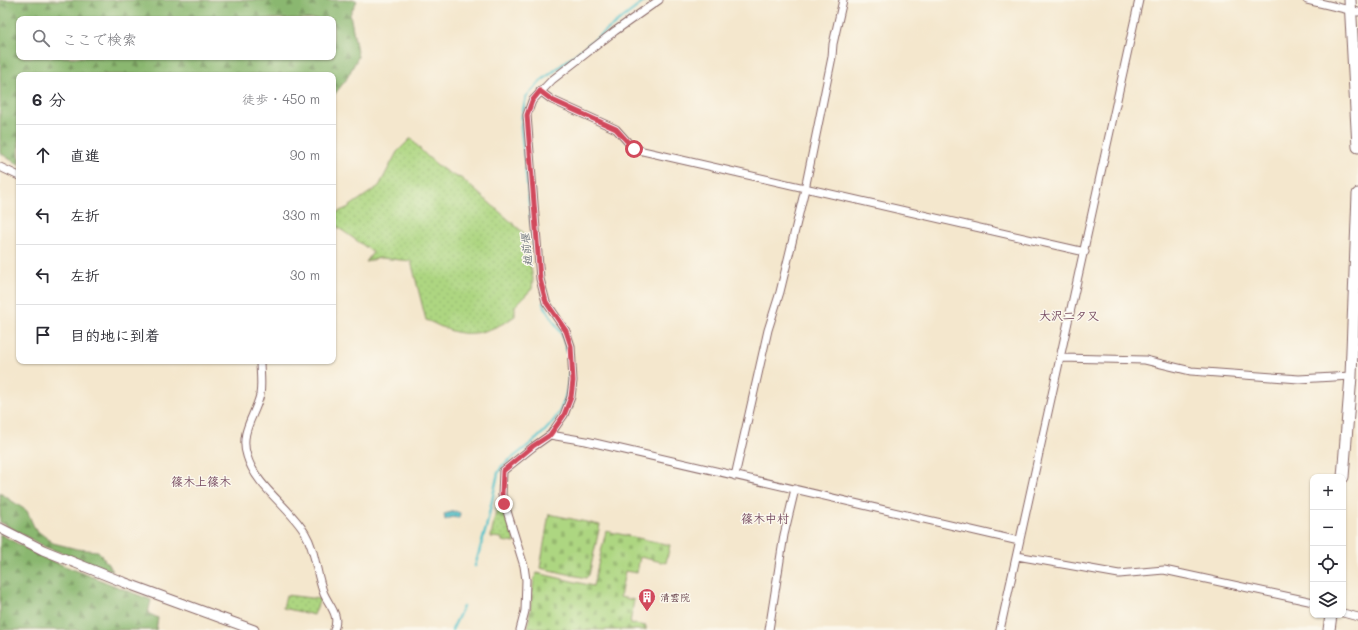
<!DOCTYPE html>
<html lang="ja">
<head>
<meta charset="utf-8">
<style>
	:root { --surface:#fff; --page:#f2f2f3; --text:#2b2b33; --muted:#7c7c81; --line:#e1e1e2 }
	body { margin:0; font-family:Mali,"Klee One",sans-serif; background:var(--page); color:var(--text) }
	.controls { position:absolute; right:12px; bottom:12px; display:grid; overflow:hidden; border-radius:8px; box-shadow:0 1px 3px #0004 }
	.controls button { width:36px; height:36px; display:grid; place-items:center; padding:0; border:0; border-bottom:1px solid var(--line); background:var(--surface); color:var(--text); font:20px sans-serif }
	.stop { position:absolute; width:12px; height:12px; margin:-9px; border:3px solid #d1495b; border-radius:50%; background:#fff }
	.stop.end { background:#d1495b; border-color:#fff; box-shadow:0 1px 4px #0008 }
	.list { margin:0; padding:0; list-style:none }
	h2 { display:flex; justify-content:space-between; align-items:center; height:52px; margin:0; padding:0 16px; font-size:17px }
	h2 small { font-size:13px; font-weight:400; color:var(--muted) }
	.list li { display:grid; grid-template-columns:26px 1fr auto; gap:12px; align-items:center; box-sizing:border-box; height:60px; padding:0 16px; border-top:1px solid var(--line) }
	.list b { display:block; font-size:15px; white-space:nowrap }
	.list em { font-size:13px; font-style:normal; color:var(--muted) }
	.icon { flex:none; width:22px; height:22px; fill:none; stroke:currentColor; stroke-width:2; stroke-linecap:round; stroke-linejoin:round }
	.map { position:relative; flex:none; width:1358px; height:630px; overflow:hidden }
	.search { position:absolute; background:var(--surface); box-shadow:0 1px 3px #0004; left:16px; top:16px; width:320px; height:44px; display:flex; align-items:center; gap:10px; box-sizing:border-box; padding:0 14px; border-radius:8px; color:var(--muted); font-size:15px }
	.panel { position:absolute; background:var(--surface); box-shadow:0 1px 3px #0004; left:16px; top:72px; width:320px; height:292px; border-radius:8px }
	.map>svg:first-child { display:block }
	.grass { fill:url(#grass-dots); stroke:#7c7a56 }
	.forest { fill:url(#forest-firs); stroke:#6a6b4d; fill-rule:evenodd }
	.cemetery { fill:url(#cemetery-stones); stroke:#7c7a56 }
	.water { fill:url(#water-waves); stroke:#50717b }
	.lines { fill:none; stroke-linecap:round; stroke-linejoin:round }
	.stream { stroke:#55c3cb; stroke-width:2.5 }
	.minor-casing { stroke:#866564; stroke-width:9 }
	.tertiary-casing { stroke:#866564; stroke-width:11 }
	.primary-casing { stroke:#866564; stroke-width:13 }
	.minor { stroke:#fff; stroke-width:7 }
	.tertiary { stroke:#fff; stroke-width:9 }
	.primary { stroke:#fff; stroke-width:11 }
	.route { stroke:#d1495b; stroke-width:5 }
	.labels { text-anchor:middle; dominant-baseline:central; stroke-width:3; stroke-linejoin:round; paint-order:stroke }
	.poi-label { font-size:10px; fill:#4a1f2b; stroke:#fbf7ec; text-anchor:start }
	.water-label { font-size:11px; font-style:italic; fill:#4e5863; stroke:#fbf7ec }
	.quarter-label { font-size:12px; font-weight:bold; fill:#764b61; stroke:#fbf7ec }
</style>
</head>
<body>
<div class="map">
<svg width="1358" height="630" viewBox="0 0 1358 630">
	<defs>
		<pattern id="grass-dots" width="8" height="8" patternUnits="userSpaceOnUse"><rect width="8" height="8" fill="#add681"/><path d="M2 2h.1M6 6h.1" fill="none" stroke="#96b770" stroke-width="1.8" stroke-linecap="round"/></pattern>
		<pattern id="forest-firs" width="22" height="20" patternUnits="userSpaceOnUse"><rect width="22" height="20" fill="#8ab76f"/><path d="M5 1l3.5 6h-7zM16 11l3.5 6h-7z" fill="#73945b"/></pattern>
		<pattern id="cemetery-stones" width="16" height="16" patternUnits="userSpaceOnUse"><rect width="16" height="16" fill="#add681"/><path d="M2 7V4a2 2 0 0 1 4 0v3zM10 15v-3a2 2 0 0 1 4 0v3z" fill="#96b770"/></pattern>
		<pattern id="water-waves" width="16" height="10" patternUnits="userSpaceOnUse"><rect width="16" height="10" fill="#55c3cb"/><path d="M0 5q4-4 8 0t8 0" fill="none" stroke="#4ca7ae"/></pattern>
	</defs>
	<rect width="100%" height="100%" fill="#fbf7ec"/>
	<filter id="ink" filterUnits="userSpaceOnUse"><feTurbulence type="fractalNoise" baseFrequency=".025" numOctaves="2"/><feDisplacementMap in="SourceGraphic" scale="8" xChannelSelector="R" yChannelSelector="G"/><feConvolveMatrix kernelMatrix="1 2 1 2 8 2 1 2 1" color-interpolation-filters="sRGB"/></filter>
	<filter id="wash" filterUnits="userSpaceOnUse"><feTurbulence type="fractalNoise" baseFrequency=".012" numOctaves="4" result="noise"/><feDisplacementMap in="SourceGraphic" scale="16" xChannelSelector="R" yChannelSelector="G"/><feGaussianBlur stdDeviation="0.9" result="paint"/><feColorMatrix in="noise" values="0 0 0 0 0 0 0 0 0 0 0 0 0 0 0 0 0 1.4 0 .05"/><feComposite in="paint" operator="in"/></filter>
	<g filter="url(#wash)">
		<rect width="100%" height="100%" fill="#f4e7cd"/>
		<path class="grass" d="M 411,138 C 420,151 445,175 461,178 L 525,234 L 533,279 L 532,289 L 515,306 L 515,316 C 498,328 476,337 456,332 C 446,330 436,324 426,320 L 411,261 L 380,258 L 366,262 L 373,252 L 333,224 L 333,214 L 347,208 L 379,186 L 397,152 Z
			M 502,505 L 515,543 L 502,541 L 502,538 L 491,537 L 497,506 Z
			M 286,595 L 320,599 L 314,615 L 283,608 Z"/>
		<path class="forest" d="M 0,0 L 356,0 L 357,1 L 350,14 L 358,57 L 346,80 L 333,96 L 333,75 L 19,75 L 19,165 L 0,153 ZM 19,19 L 333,19 L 333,57 L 19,57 Z
			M 0,493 L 27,511 L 35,529 L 53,543 L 77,549 L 98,551 L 113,571 L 45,547 L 0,522 Z
			M 0,534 L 42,557 L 151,600 L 148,613 L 158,618 L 156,630 L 0,630 Z"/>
		<path class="cemetery" d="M 549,514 L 600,525 L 589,575 L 586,578 L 540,568 Z
			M 606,531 L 670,545 L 666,563 L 640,557 L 637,573 L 625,571 L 620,597 L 634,600 L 630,623 L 646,626 L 646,630 L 550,630 L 528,627 L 534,579 L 537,573 L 593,586 Z"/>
		<path class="water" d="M 455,511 L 460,513 L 459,518 L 452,517 L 445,520 L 444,514 Z"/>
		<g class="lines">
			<path class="stream" d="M 534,249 L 521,128 L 522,115 L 526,97 L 541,81 L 646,0
				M 543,303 L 562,335 L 568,354
				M 475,566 L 486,528 L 498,473 L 502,466 C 538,437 567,423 569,373
				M 452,630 L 463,607"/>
		</g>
	</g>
	<g filter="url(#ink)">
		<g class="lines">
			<defs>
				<path id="minor" d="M 1307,0 L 1358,12
					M 540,91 L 552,100 L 616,129 L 634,149 L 1085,252
					M 0,167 L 19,176
					M 1062,358 L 1145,360 L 1191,371 L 1299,379 L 1351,376
					M 260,361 C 260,372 262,384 260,395 C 255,416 239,432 247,456 C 256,487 289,506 305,533 C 316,551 316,574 324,594 C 330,607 340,615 334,630
					M 550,435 L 586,441 L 1019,541
					M 735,476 L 768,330 L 780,292 L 805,189 L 832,57 L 833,44 L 843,0
					M 1017,556 L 1119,574 L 1164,570 L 1313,602
					M 1343,613 L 1358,617
					M 520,630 L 525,611 L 526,580 L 524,566 L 502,495 L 503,471 L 533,447 L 550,435 L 564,415 L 571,397 L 573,381 L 571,346 L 566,331 L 546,302 L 540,279 L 527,115 L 532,101 L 552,80 L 615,31 L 659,0
					M 769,630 L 784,535 L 795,489
					M 1000,630 L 1139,0"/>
				<path id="tertiary" d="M 0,528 L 43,550 L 123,582 L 254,630"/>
				<path id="primary" d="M 1350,0 L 1358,147
					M 1343,477 L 1351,376 L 1358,194
					M 1329,630 L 1331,615"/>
			</defs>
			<use href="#minor" class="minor-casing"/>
			<use href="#tertiary" class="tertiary-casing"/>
			<use href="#primary" class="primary-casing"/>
			<use href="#minor" class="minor"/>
			<use href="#tertiary" class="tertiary"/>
			<use href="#primary" class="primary"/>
		</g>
	</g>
	<g class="lines" filter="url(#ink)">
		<path class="route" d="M 504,504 L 502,495 L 503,471 L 533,446 L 550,435 L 564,415 L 571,397 L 573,381 L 571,346 L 566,331 L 546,302 L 540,279 L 527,115 L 532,101 L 540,91 L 552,100 L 616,129 L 634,149"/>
	</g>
	<defs>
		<symbol id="building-pin" viewBox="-11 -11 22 30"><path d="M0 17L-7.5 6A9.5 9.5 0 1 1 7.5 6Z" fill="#d1495b" stroke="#fbf7ec"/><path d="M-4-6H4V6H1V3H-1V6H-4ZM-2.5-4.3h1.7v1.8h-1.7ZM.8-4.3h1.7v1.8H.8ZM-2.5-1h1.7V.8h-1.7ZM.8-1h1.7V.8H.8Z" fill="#fff"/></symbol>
	</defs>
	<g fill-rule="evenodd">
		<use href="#building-pin" x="637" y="587" width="20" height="27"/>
	</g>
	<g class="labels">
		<g class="poi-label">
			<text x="660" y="597">清雲院</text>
		</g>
		<g class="water-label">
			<text transform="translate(526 250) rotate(-96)">越前堰</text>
		</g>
		<g class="quarter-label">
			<text x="1069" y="315">大沢二タ又</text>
			<text x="201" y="481">篠木上篠木</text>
			<text x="765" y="518">篠木中村</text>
		</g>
	</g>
</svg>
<div class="controls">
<button>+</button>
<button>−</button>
<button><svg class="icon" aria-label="locate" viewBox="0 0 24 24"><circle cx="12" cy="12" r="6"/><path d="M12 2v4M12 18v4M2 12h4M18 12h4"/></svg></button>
<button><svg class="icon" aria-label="layers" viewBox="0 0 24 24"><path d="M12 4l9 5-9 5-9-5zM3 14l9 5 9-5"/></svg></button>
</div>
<div class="stop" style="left:634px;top:149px"></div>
<div class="stop end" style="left:504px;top:504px"></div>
<div class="search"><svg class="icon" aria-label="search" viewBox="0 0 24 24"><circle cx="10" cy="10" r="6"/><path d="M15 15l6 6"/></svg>ここで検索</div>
<section class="panel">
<h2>6 分<small>徒歩 · 450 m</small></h2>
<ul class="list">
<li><svg class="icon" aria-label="ahead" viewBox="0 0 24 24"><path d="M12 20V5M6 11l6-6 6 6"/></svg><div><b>直進</b></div><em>90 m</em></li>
<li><svg class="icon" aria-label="left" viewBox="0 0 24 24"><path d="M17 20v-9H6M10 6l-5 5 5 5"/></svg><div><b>左折</b></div><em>330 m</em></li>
<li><svg class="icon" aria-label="left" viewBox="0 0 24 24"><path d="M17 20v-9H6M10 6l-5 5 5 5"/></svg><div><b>左折</b></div><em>30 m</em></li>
<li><svg class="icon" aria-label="arrive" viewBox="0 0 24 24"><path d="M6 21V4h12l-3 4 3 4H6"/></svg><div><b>目的地に到着</b></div></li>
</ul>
</section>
</div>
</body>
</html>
